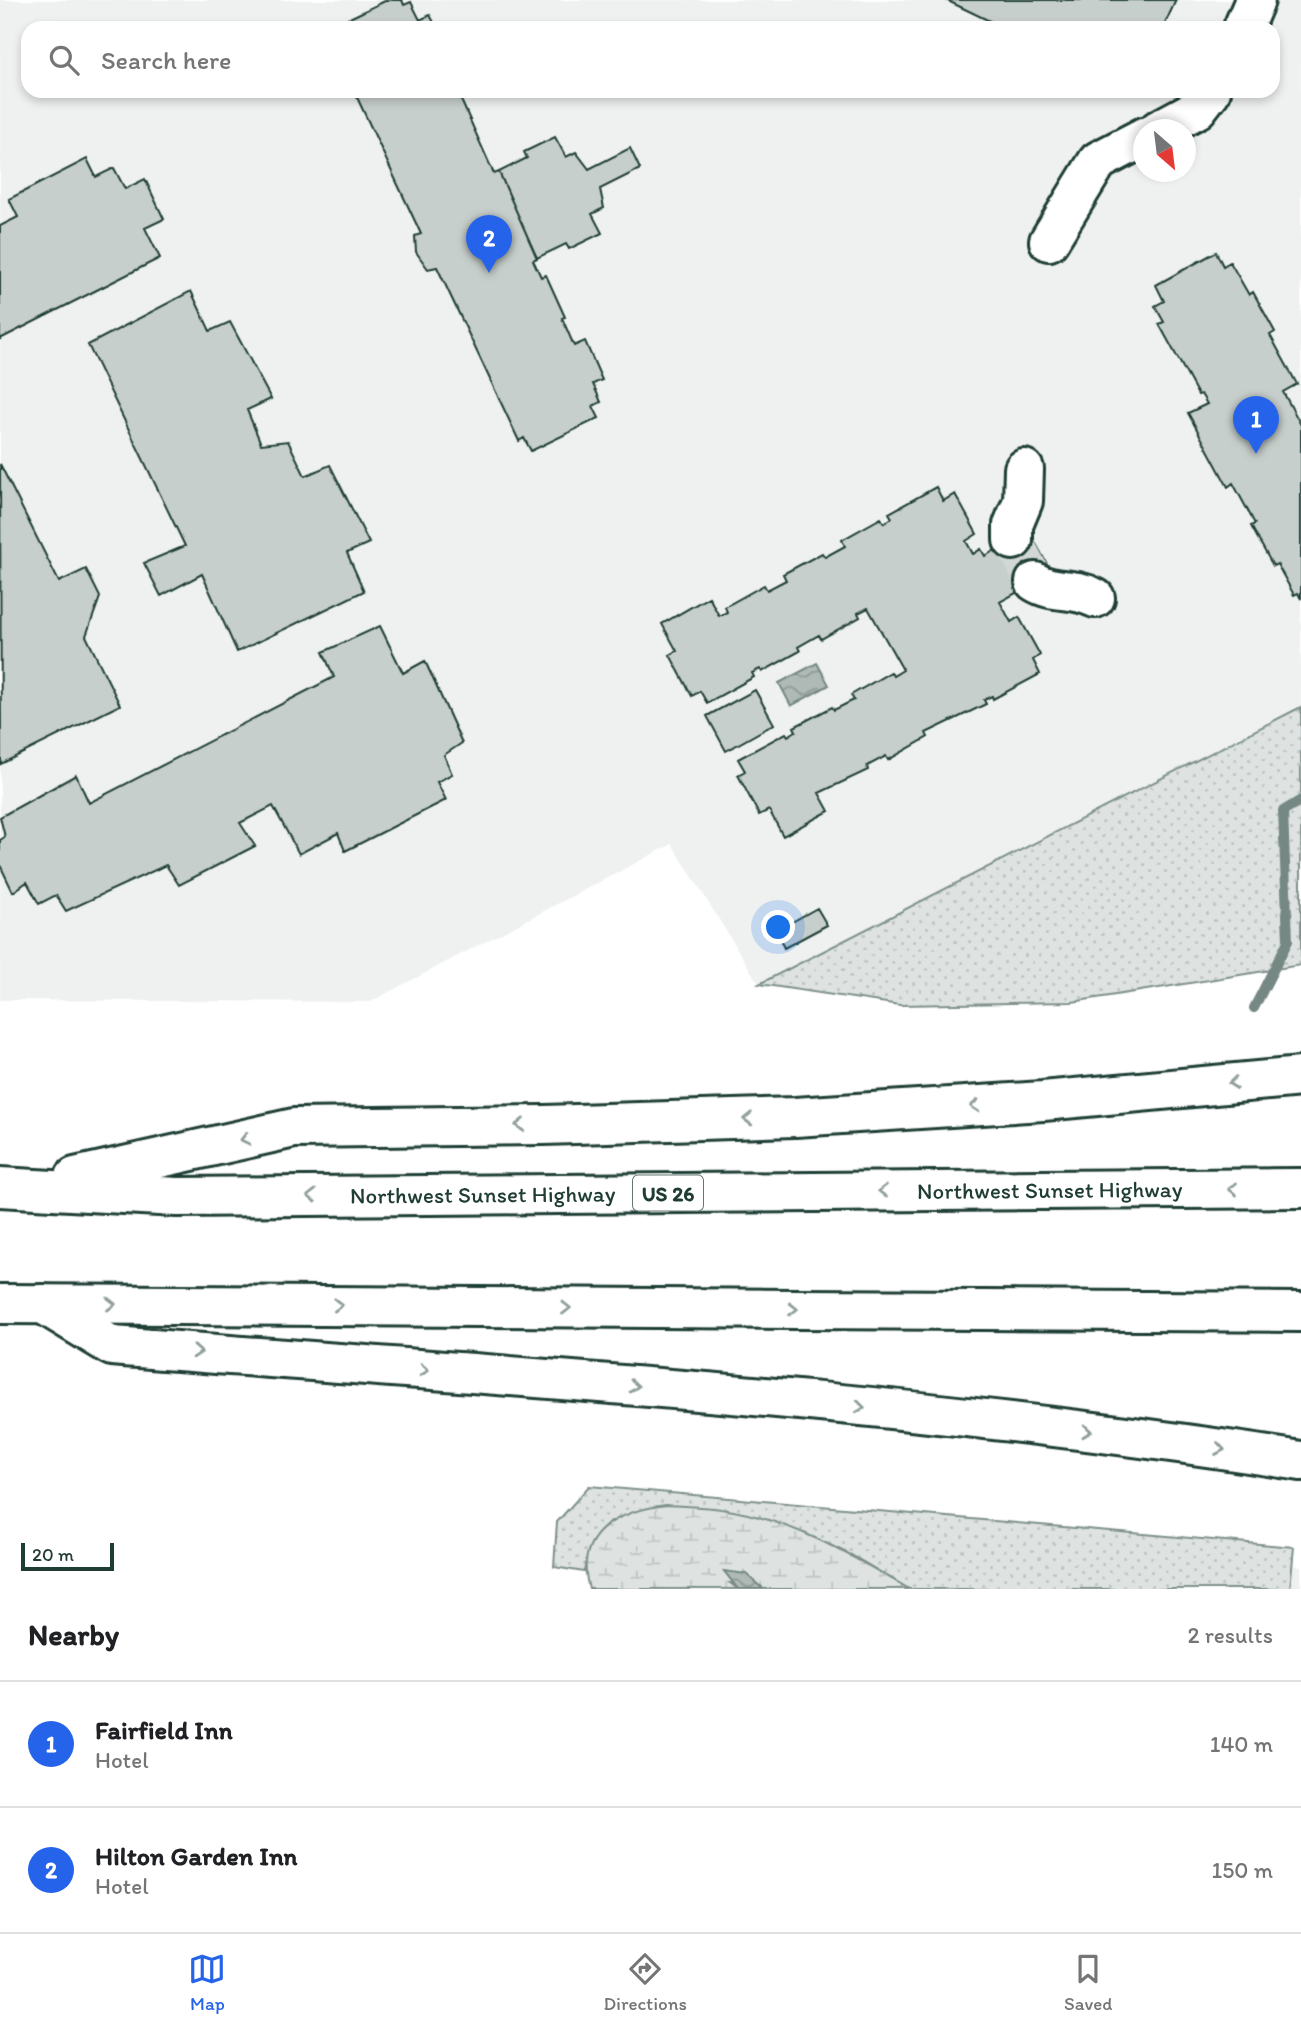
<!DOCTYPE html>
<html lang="en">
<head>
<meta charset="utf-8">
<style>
	:root { --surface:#fff; --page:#f6f6f6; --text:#202124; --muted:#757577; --line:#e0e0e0; --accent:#2563eb }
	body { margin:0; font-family:Itim,sans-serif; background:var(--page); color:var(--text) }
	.compass { position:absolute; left:1133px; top:119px; width:63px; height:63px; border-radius:50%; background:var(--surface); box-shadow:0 4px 10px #0003; rotate:152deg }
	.scale { position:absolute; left:21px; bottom:18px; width:93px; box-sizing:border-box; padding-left:7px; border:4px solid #1f3d34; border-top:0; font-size:19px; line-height:24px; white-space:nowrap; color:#1f3d34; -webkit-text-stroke:5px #fff; paint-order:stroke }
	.you { position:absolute; left:779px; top:928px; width:24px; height:24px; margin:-18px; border:5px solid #fff; border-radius:50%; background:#1a73e8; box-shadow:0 0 0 10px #1a73e833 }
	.badge { display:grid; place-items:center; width:46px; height:46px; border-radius:50%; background:var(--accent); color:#fff; font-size:23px; font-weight:700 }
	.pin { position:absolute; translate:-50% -58px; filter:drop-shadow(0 2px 4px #0008) }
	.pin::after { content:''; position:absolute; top:37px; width:24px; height:21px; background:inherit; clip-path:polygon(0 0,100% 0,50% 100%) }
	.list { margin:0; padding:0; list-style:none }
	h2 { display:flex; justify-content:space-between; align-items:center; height:91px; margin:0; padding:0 28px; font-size:30px }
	h2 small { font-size:23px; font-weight:400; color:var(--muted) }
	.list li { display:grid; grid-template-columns:46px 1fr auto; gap:21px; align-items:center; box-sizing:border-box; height:126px; padding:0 28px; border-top:2px solid var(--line) }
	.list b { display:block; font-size:26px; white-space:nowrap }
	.list p { margin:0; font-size:23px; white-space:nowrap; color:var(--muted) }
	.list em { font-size:23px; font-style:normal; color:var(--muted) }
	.icon { flex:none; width:38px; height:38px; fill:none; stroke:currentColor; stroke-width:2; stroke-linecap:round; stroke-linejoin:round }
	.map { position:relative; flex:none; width:1301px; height:1589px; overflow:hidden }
	.search { position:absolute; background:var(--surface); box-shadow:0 4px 10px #0003; left:21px; right:21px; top:21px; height:77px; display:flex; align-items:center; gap:18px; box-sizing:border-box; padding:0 24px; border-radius:21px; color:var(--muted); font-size:26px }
	.sheet { height:343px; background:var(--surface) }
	nav { display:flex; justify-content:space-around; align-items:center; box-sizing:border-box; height:98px; border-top:2px solid var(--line); background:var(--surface); font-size:19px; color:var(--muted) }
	nav a { display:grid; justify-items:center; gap:4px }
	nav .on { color:var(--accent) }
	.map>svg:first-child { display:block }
	.built { fill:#eef1f0; fill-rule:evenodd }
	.grass { fill:url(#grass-dots); stroke:#7e908b; stroke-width:2 }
	.wetland { fill:url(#wetland-marsh); stroke:#7e908b; stroke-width:2 }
	.water { fill:url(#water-waves); stroke:#758883; stroke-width:2 }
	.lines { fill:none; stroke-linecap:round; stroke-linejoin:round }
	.stream { stroke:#758883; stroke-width:10 }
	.building { fill:#c7cfcc; stroke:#1f3d34; stroke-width:2 }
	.minor-tunnel { stroke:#d2d8d6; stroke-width:38; stroke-dasharray:38 19; stroke-linecap:butt }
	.minor-casing { stroke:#1f3d34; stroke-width:44 }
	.highway-casing { stroke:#1f3d34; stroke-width:44 }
	.minor { stroke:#fff; stroke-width:38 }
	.highway { stroke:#fff; stroke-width:38 }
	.oneway { stroke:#8f9e9a }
	.labels { text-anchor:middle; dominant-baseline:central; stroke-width:7; stroke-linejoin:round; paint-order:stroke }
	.shield { fill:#fff; stroke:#627771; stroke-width:2 }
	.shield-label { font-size:21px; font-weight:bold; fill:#1f3d34 }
	.street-label { font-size:23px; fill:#1f3d34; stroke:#fff }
</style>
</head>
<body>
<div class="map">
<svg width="1301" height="1589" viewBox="0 0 1301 1589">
	<defs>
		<pattern id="grass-dots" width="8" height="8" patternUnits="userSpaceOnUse" patternTransform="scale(1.75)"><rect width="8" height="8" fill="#dee3e2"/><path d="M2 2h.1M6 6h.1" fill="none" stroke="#bec4c2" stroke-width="1.8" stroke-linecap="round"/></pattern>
		<pattern id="wetland-marsh" width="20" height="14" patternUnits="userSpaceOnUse" patternTransform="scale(1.75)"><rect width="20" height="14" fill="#dee3e2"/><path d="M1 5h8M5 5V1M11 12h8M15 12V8" fill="none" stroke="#bec4c2"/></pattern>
		<pattern id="water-waves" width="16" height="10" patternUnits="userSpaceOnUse" patternTransform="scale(1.75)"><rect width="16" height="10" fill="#afbab7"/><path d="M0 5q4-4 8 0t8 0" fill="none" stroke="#8e9896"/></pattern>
	</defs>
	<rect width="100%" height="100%" fill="#fff"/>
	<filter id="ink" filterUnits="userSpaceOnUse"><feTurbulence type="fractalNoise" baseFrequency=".0143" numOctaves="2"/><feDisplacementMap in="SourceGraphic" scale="14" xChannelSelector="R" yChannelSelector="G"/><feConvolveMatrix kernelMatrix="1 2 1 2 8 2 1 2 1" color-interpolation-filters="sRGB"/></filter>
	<g filter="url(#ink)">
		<path class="built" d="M 0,0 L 1301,0 L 1301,707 L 759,984 L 672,844 L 370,1002 L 0,1000 ZM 28,28 L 1273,28 L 1273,91 L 28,91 ZM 1144,130 L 1186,130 L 1186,172 L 1144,172 Z
			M 1292,1565 L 1301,1566 L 1301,1589 L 1290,1589 Z"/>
		<path class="grass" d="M 1301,707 L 1301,965 L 1072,1002 L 900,1005 L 759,984 Z
			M 589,1486 L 1294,1547 L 1290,1589 L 909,1589 L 851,1555 L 804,1533 L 611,1521 C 595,1536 587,1550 584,1572 L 554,1567 L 557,1522 Z"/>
		<path class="wetland" d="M 666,1505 C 684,1506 703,1506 721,1509 C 788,1518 851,1555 909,1589 L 763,1589 L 761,1586 L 730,1583 L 738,1589 L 589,1589 C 573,1532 619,1511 666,1505 Z"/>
		<path class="water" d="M 817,663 L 829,685 L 791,706 L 779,683 Z
			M 724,1571 L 746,1574 L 763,1589 L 738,1589 Z"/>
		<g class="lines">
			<path class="stream" d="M 1254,1008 L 1288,941 L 1283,811 L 1301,800"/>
		</g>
		<path class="building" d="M 387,0 L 402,0 L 404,5 L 411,2 L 420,20 L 430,15 L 437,28 L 333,26 Z
			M 946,0 L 1176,0 L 1163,28 L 1004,28 Z
			M 354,91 L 457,91 L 494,174 L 499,172 L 537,258 L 533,260 L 541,277 L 546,275 L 565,317 L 562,318 L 574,346 L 585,341 L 602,380 L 593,384 L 601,402 L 593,406 L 599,418 L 531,451 L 524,438 L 519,441 L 437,267 L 428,269 L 416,252 L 415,236 L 421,234 Z
			M 555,137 L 566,157 L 576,152 L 589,169 L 630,148 L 640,169 L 600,189 L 604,208 L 592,214 L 602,233 L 569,249 L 566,244 L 537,258 L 499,172 L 527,158 L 524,152 Z
			M 87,159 L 96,177 L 114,168 L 125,189 L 145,179 L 164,219 L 145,228 L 160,258 L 0,339 L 0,226 L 18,217 L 9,199 Z
			M 1216,252 L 1223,266 L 1230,262 L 1249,295 L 1253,292 L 1275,332 L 1270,335 L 1297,384 L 1283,392 L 1301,425 L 1301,599 L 1298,593 L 1294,595 L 1277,564 L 1273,566 L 1251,526 L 1255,524 L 1233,483 L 1228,487 L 1188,413 L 1207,404 L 1201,394 L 1198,395 L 1159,324 L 1164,322 L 1155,306 L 1164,301 L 1156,285 Z
			M 191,291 L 210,331 L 230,322 L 271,399 L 247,410 L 261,444 L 288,441 L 305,476 L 330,465 L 369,543 L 347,553 L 364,591 L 237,652 L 202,574 L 161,596 L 144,563 L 185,546 L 88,345 Z
			M 0,464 L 59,582 L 86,569 L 100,597 L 86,636 L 120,705 L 1,764 Z
			M 936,487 L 943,501 L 955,494 L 977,534 L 966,541 L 973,554 L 981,549 L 985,556 L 1029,531 L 1052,573 L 1000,602 L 1011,622 L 1019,617 L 1040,655 L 1033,660 L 1040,674 L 993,699 L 992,696 L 984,700 L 986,704 L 926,733 L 928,737 L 888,760 L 886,756 L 867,766 L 868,770 L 819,793 L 829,811 L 783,836 L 769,810 L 759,815 L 738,775 L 745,771 L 738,759 L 786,733 L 788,736 L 796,731 L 794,727 L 832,707 L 834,710 L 854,700 L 851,695 L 891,672 L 893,676 L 903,670 L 868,608 L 858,613 L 860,617 L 821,639 L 819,635 L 798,647 L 800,651 L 762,672 L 760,669 L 752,673 L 754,677 L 707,703 L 700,691 L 692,696 L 670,655 L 677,651 L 662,624 L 709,597 L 719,616 L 727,612 L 725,607 L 764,585 L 767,590 L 786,580 L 783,574 L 822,553 L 825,557 L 845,546 L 842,540 L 881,518 L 884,523 L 892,518 L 889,513 Z
			M 380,626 L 403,673 L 425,661 L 462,743 L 444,755 L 452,774 L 437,782 L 446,800 L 345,851 L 338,833 L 299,854 L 273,806 L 240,823 L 255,846 L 179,885 L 166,865 L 66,911 L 56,895 L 39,904 L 27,882 L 13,892 L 0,865 L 0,840 L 5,837 L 0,817 L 76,775 L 89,803 L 334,677 L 323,652 Z
			M 755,690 L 774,724 L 726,751 L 707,716 Z
			M 817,908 L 827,925 L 784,948 L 776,931 Z"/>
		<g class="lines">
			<path class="minor-tunnel" d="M 1013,540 L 1035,582"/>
			<defs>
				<path id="minor" d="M 1243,28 L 1255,0
					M 1158,130 L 1197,109 L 1211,91
					M 1049,241 L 1098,161 L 1144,137
					M 1013,540 L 1013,525 L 1023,501 L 1024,469
					M 1035,582 C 1054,594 1072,586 1095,598"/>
				<g id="highway">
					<path d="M 75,1177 L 294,1128 L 544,1125 L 795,1117 L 1043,1101 L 1301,1077"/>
					<path id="s1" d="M 0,1187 L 177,1197 L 1301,1188"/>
					<path d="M 0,1304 L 1301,1312"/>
					<path d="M 43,1304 L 112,1346 C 509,1377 908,1399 1301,1461"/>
				</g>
			</defs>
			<use href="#minor" class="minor-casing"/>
			<use href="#highway" class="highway-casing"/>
			<use href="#minor" class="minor"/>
			<use href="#highway" class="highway"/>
		</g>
		<defs><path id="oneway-chevron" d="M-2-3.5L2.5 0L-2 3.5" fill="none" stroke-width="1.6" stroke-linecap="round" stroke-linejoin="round" transform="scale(1.75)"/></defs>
		<g class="oneway">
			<use href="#oneway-chevron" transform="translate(1233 1083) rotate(174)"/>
			<use href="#oneway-chevron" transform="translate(975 1106) rotate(176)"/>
			<use href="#oneway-chevron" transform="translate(748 1119) rotate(178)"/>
			<use href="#oneway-chevron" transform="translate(520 1125) rotate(179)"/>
			<use href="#oneway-chevron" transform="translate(245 1139) rotate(167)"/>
			<use href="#oneway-chevron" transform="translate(1233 1189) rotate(180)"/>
			<use href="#oneway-chevron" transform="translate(883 1191) rotate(180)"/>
			<use href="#oneway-chevron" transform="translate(312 1196) rotate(180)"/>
			<use href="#oneway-chevron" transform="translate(111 1304)"/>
			<use href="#oneway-chevron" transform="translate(338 1305) rotate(1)"/>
			<use href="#oneway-chevron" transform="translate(566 1308)"/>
			<use href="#oneway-chevron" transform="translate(793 1309)"/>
			<use href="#oneway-chevron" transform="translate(197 1352) rotate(4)"/>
			<use href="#oneway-chevron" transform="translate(424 1370) rotate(4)"/>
			<use href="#oneway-chevron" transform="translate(634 1386) rotate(4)"/>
			<use href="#oneway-chevron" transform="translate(860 1407) rotate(6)"/>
			<use href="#oneway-chevron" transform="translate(1087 1431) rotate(6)"/>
			<use href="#oneway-chevron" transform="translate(1220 1449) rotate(9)"/>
		</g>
	</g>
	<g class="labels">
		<rect class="shield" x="633" y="1175.5" width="70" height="35" rx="5"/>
		<g class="shield-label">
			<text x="668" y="1193">US 26</text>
		</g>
		<g class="street-label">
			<text stroke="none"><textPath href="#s1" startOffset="1050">Northwest Sunset Highway</textPath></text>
			<text stroke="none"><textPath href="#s1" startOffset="483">Northwest Sunset Highway</textPath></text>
		</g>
	</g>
</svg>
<svg class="compass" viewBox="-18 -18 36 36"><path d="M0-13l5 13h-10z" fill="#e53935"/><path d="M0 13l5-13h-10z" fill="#757577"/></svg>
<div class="scale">20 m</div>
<div class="you"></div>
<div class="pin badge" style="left:1256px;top:454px">1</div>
<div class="pin badge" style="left:489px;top:273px">2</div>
<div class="search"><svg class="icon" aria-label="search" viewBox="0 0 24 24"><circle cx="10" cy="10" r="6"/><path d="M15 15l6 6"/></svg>Search here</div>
</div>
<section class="sheet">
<h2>Nearby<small>2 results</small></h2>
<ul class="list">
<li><span class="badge">1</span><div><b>Fairfield Inn</b><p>Hotel</p></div><em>140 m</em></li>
<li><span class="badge">2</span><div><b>Hilton Garden Inn</b><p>Hotel</p></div><em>150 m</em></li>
</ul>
</section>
<nav>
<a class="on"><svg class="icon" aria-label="map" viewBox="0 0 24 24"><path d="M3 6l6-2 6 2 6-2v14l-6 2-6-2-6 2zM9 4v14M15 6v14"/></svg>Map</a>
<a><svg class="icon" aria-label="directions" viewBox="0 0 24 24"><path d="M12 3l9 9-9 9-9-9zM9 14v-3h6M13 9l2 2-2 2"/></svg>Directions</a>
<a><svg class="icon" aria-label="saved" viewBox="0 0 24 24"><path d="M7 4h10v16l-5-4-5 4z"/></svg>Saved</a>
</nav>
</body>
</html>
